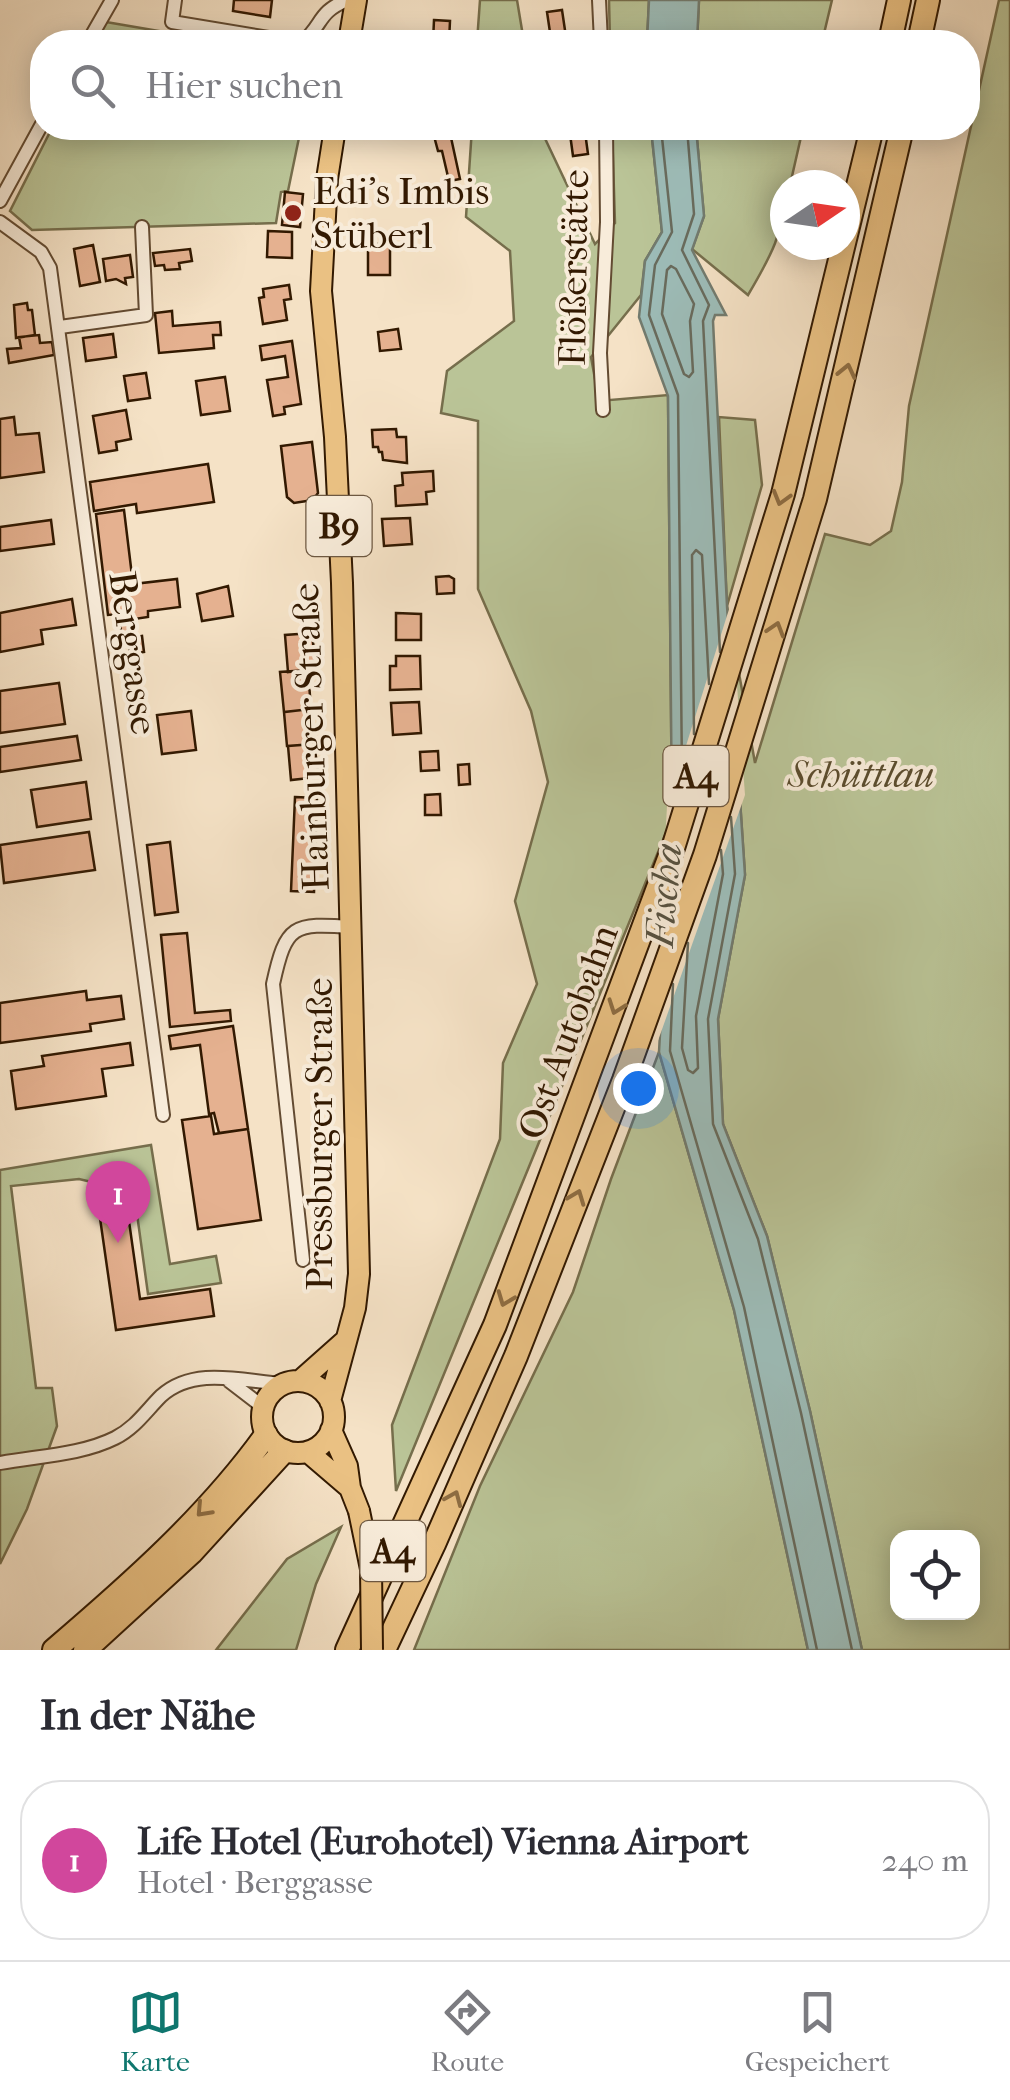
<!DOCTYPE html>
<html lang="de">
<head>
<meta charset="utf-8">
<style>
	:root { --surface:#fff; --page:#f7f7f7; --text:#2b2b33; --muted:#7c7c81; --line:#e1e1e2; --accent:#0f766e }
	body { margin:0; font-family:"IM FELL French Canon",serif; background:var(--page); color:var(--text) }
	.controls { position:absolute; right:30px; bottom:30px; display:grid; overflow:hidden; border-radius:20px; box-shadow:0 5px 25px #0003 }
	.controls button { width:90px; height:90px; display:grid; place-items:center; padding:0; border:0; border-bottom:2px solid var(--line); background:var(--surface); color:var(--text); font:50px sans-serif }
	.compass { position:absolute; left:770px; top:170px; width:90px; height:90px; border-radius:50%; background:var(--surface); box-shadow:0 5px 25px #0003; rotate:77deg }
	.you { position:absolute; left:638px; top:1088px; width:35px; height:35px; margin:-25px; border:8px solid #fff; border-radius:50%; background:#1a73e8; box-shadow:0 0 0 15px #1a73e833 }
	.badge { display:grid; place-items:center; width:65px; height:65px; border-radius:50%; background:var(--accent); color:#fff; font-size:32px; font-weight:700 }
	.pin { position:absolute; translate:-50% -82px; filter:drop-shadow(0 2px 5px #0008) }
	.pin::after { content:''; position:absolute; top:52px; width:35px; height:30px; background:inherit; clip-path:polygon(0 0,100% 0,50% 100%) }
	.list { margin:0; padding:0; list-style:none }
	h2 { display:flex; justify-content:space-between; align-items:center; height:130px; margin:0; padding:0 40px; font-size:42px }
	h2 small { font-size:32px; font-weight:400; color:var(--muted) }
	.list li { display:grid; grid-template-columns:65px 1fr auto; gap:30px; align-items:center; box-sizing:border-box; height:160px; margin:0 20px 20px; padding:0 20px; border:2px solid var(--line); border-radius:40px }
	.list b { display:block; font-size:38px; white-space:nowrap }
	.list p { margin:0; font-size:32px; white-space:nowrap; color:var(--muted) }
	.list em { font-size:32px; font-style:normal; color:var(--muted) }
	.icon { flex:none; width:55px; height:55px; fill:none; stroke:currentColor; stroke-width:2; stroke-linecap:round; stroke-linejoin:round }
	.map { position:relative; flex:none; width:1010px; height:1650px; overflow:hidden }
	.search { position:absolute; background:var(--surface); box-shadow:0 5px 25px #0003; left:30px; right:30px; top:30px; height:110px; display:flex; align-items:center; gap:25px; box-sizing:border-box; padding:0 35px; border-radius:40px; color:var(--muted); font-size:38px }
	.sheet { height:310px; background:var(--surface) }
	nav { display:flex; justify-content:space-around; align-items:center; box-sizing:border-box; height:140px; border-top:2px solid var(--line); background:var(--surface); font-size:28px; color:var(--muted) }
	nav a { display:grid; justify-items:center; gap:5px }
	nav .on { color:var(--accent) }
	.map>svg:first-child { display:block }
	.green { fill:#bac497; stroke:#766e4c; stroke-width:2.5; fill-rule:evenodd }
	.water { fill:#9dbdb9; stroke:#727b6f; stroke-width:2.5 }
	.pier { fill:#f5e2c6 }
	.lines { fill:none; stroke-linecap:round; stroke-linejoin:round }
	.shore { stroke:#686b5d; stroke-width:2.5 }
	.building { fill:#e5b190; stroke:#321901; stroke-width:2.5 }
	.minor-casing { stroke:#634b32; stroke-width:16 }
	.primary-casing { stroke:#321901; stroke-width:24 }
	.motorway-casing { stroke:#321901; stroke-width:26 }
	.minor { stroke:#f8ecda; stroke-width:12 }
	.primary { stroke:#eac183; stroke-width:20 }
	.motorway { stroke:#eac183; stroke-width:22 }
	.primary-bridge-casing { stroke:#321901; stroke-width:24; stroke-linecap:butt }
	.primary-bridge { stroke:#eac183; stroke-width:20 }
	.oneway { stroke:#8e6d42 }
	.poi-dot { fill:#8f2418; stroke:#f8ecda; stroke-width:4 }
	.labels { text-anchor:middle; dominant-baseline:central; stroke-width:8; stroke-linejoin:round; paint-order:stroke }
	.shield { fill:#f8ecda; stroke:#6d5842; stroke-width:2.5 }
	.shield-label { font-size:35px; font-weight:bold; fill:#321901 }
	.poi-label { font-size:38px; fill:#321901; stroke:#f8ecda; text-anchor:start }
	.street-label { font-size:38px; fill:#321901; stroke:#f8ecda }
	.park-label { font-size:38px; font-style:italic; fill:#5b4c2e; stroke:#f8ecda }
	.water-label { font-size:40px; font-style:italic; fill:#575241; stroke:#f8ecda }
</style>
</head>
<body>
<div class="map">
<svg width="1010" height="1650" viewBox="0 0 1010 1650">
	<rect width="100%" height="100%" fill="#f5e2c6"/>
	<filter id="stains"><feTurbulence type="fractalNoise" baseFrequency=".002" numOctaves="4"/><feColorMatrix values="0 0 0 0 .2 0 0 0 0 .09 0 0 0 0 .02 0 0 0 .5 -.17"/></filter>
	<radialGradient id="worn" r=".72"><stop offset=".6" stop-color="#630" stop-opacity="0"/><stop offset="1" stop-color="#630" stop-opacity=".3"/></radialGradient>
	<path class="green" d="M 480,0 L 517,0 L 524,42 L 477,42 Z
		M 609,0 L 649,0 L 647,42 L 610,42 Z
		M 699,0 L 832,0 L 822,42 L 697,42 Z
		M 999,0 L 1010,0 L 1010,1650 L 862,1650 L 810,1411 L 767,1236 L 723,1124 L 718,1019 L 745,875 L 727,606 L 719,417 L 755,420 L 762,485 L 727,606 L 755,763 L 825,534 L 870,545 L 891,531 L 902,482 L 909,406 ZM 898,1538 L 972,1538 L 972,1612 L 898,1612 Z
		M 106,22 L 223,42 L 95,42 Z
		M 52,128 L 301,128 L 288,191 L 281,192 L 276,223 L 32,230 L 10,211 Z
		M 472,128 L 540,128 L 595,244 L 615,223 L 612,128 L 651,128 L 662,232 L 645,261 L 641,295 L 591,357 L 599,401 L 668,395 L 672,818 L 396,1491 L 392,1425 L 500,1139 L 503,1063 L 537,984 L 515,901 L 548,782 L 531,711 L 478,589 L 478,421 L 441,413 L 447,371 L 514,321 L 510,251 L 466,217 Z
		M 696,128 L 803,128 L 790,185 L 785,185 C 785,232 771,256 748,295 L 692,249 L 704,216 Z
		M 659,1052 L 734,1310 L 808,1650 L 414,1650 L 480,1486 L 573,1292 L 611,1179 Z
		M 151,1145 L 170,1264 L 216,1256 L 221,1283 L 148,1294 L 134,1192 L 79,1179 L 11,1186 L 36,1388 L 52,1388 L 57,1426 L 27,1509 L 0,1564 L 0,1170 Z
		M 341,1527 L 316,1584 L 296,1650 L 216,1650 L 287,1559 Z"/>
	<path class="water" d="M 649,0 L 699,0 L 697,42 L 647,42 Z
		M 651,128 L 696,128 L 704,216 L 692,250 L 726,315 L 715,315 L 713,321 L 727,606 L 745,875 L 718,1019 L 723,1124 L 767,1236 L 810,1411 L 862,1650 L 808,1650 L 734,1310 L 659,1052 L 672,818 L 668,396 L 639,317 L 645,261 L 662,232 Z"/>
	<path class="pier" d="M 731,603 L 745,795 L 654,1052 L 667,806 Z"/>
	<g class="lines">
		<path class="shore" d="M 661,128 L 672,232 L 655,265 L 649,315 L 678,395 L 682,773
			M 687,128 L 694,214 L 682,250 L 709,305 L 703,321 L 720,652
			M 671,266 L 676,269 L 694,304 L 690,321 L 693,372 L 689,377 L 684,374 L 662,314 L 667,270 Z
			M 694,734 L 692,555 L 696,550 L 702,555 L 709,684
			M 731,817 L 735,874 L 708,1019 L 713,1124 L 758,1239 L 801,1413 L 852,1650
			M 688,943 L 682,1048 L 688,1070 L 693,1073 L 698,1068 L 696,1016 L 723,874 L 721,850
			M 673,984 L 670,1051 L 744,1307 L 817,1650"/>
	</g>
	<path class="building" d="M 234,0 L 272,0 L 270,17 L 233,11 Z
		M 562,10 L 566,37 L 551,39 L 547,12 Z
		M 434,20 L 450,21 L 449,42 L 433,42 Z
		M 585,132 L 588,154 L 573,156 L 570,134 Z
		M 450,133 L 460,179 L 449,181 L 442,151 L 438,151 L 434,136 Z
		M 285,192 L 303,194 L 300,227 L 282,225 Z
		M 268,231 L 292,232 L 292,258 L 267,257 Z
		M 368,244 L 390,244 L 390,275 L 368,275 Z
		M 93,245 L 100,282 L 80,286 L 74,249 Z
		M 190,249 L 192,261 L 179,263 L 180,269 L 165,270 L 164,265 L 155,266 L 153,253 Z
		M 130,255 L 133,277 L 125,278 L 126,284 L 116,279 L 106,281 L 103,259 Z
		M 289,285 L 291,299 L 284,300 L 287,320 L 263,324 L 259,298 L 264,297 L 263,289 Z
		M 27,303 L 28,310 L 32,310 L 35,335 L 16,338 L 14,305 Z
		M 172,311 L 173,326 L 220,322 L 221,335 L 213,335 L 214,348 L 159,353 L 155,313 Z
		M 398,329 L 401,349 L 380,351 L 378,332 Z
		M 113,334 L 116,357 L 86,361 L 83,338 Z
		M 39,335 L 40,343 L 52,342 L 54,355 L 9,363 L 7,349 L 21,348 L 19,337 Z
		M 292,341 L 301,404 L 284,407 L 285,414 L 273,416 L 267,380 L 288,377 L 285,356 L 262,360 L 260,346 Z
		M 146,373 L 150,398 L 128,401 L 124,376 Z
		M 225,377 L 230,411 L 201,415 L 196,381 Z
		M 126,410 L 131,439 L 116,442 L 117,450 L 99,453 L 93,416 Z
		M 14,417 L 16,435 L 39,433 L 44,472 L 0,478 L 0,419 Z
		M 396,429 L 397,437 L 406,437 L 407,463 L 383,460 L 382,452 L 379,452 L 378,447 L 373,447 L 372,430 Z
		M 312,442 L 318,493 L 313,500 L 294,503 L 287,497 L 281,446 Z
		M 208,464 L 214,502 L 137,513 L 136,504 L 94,511 L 90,482 Z
		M 433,471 L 434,491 L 426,492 L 427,504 L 396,506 L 395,486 L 403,485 L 402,473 Z
		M 124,510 L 133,584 L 177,579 L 180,607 L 148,611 L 148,617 L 134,619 L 136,637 L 142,636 L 144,652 L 130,654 L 129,640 L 122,641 L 119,614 L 108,615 L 96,514 Z
		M 410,518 L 412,544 L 384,546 L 382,519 Z
		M 51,520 L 54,544 L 0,551 L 0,527 Z
		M 449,576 L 454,579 L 454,593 L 437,594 L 436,577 Z
		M 228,586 L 233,616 L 202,621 L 197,594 Z
		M 72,599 L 76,625 L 41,630 L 43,644 L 0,652 L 0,613 Z
		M 396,613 L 421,614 L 421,640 L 396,640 Z
		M 312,633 L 316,669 L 288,672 L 285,635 Z
		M 396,656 L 420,656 L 421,689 L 390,690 L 390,666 L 396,666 Z
		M 308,670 L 311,709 L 284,712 L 280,672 Z
		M 59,683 L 65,724 L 0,733 L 0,691 Z
		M 419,702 L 421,733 L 393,735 L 391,703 Z
		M 311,709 L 314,744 L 287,746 L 284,712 Z
		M 191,711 L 196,750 L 162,754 L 157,715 Z
		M 77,736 L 81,760 L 0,772 L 0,747 Z
		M 314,744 L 319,777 L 291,780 L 288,746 Z
		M 438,751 L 439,770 L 421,771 L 420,752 Z
		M 469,764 L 470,784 L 459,785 L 458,765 Z
		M 86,782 L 91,819 L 37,827 L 31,790 Z
		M 440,794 L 441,815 L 425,815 L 425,795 Z
		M 295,797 L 317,798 L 314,892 L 291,891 Z
		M 89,832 L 95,870 L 4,883 L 0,845 Z
		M 170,842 L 178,912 L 155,915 L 147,845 Z
		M 187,933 L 195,1013 L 230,1010 L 231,1021 L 170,1027 L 161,935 Z
		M 86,991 L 87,1000 L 121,996 L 124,1019 L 90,1024 L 91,1031 L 0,1043 L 0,1003 Z
		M 233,1026 L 248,1129 L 219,1133 L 214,1113 L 209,1114 L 200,1045 L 171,1049 L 169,1036 Z
		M 130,1043 L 133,1065 L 102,1069 L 106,1096 L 16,1109 L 11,1071 L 44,1066 L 42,1056 Z
		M 211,1116 L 214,1134 L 248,1129 L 261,1220 L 198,1229 L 182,1120 Z
		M 125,1193 L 140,1299 L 210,1289 L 214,1316 L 116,1330 L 97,1197 Z"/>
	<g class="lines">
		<defs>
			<path id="minor" d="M 175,0 L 172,22 L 293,42
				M 599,0 L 601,42
				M 88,42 L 112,0
				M 303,42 C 324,23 317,13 347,0
				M 0,201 L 42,124
				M 0,222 L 41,252 L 50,268 L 163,1115
				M 60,327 L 146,315 L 142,227
				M 603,410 L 600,353 L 607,222 L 606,128
				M 303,1260 L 273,984 C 286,924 293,923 352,927
				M 229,1381 L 263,1407
				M 0,1463 C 37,1456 81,1455 115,1438 C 135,1428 146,1411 161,1396 C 194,1366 242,1381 282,1384"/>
			<path id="primary" d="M 349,42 L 356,0
				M262 1417a36 36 0 1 1 72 0a36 36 0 1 1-72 0Z
				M 300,1381 L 345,1341
				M 330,1401 L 355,1308 L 359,1274 L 342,583 L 335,437 L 321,291 L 327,179 L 335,128
				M 331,1430 L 347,1466 L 350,1488 L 359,1511
				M 308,1452 L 350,1488"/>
			<path id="motorway" d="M 890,42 L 899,0
				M 919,42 L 928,0
				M 54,1650 C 130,1585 207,1517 266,1435
				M 85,1650 L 191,1553 L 284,1451
				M 347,1650 L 495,1325 L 674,845 L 783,494 L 872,128
				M 384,1650 L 434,1544 L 516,1356 L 624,1080 L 705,855 L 815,499 L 902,128"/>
		</defs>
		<use href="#minor" class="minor-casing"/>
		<use href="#primary" class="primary-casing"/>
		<use href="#motorway" class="motorway-casing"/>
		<use href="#minor" class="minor"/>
		<use href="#primary" class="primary"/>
		<use href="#motorway" class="motorway"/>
		<defs>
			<path id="primary-bridge" d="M 359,1511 L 371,1569 L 372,1650"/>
		</defs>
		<use href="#primary-bridge" class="primary-bridge-casing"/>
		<use href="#primary-bridge" class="primary-bridge"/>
	</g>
	<defs><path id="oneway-chevron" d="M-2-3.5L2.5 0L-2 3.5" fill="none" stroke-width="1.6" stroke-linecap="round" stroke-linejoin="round" transform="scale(2.5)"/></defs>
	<g class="oneway">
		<use href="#oneway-chevron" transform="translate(847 371) rotate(-77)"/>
		<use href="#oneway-chevron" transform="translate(781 498) rotate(106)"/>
		<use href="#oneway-chevron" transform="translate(776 629) rotate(-73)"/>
		<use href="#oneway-chevron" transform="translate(616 1007) rotate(110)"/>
		<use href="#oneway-chevron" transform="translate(577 1197) rotate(-69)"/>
		<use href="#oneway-chevron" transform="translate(505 1299) rotate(111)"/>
		<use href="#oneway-chevron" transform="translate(454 1498) rotate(-67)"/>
		<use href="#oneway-chevron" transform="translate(203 1510) rotate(133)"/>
	</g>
	<circle class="poi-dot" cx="293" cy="213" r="10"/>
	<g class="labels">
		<g class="shield">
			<rect x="306.5" y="496" width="65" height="60" rx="8"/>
			<rect x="663.5" y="746" width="65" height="60" rx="8"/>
			<rect x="360.5" y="1521" width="65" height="60" rx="8"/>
		</g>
		<g class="shield-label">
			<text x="339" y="526">B9</text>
			<text x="696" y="776">A4</text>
			<text x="393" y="1551">A4</text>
		</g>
		<g class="poi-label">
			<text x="313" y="191">Edi's Imbis<tspan x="313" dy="44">Stüberl</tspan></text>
		</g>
		<g class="street-label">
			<text transform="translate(574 268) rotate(-89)">Flößerstätte</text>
			<text transform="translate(133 653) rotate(82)">Berggasse</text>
			<text transform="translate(311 737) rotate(-92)">Hainburger Straße</text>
			<text transform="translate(568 1032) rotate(-70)">Ost Autobahn</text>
			<text transform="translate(319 1134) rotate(-90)">Pressburger Straße</text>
		</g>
		<g class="park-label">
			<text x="861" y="774">Schüttlau</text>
		</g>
		<g class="water-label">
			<text transform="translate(664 895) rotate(-85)">Fischa</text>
		</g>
	</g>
	<rect width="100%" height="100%" filter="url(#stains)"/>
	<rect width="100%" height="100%" fill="url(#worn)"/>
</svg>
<div class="controls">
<button><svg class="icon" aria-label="locate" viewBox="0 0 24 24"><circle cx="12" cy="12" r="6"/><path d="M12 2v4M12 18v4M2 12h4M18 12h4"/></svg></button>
</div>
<svg class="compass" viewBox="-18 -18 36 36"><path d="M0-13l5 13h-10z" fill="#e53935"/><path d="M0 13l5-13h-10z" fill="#7c7c81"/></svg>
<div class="you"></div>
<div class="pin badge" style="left:118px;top:1243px;background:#d1479c">1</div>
<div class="search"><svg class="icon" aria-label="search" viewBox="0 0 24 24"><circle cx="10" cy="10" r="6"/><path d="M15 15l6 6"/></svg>Hier suchen</div>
</div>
<section class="sheet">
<h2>In der Nähe<small></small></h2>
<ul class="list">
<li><span class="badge" style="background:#d1479c">1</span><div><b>Life Hotel (Eurohotel) Vienna Airport</b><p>Hotel · Berggasse</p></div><em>240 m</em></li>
</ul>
</section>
<nav>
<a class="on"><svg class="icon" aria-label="map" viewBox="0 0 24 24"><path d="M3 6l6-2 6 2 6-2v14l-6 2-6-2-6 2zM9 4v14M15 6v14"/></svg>Karte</a>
<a><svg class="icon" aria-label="directions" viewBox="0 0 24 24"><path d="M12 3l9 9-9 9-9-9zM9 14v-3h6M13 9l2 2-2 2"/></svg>Route</a>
<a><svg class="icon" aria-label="saved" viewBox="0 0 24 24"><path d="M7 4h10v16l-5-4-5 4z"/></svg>Gespeichert</a>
</nav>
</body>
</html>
